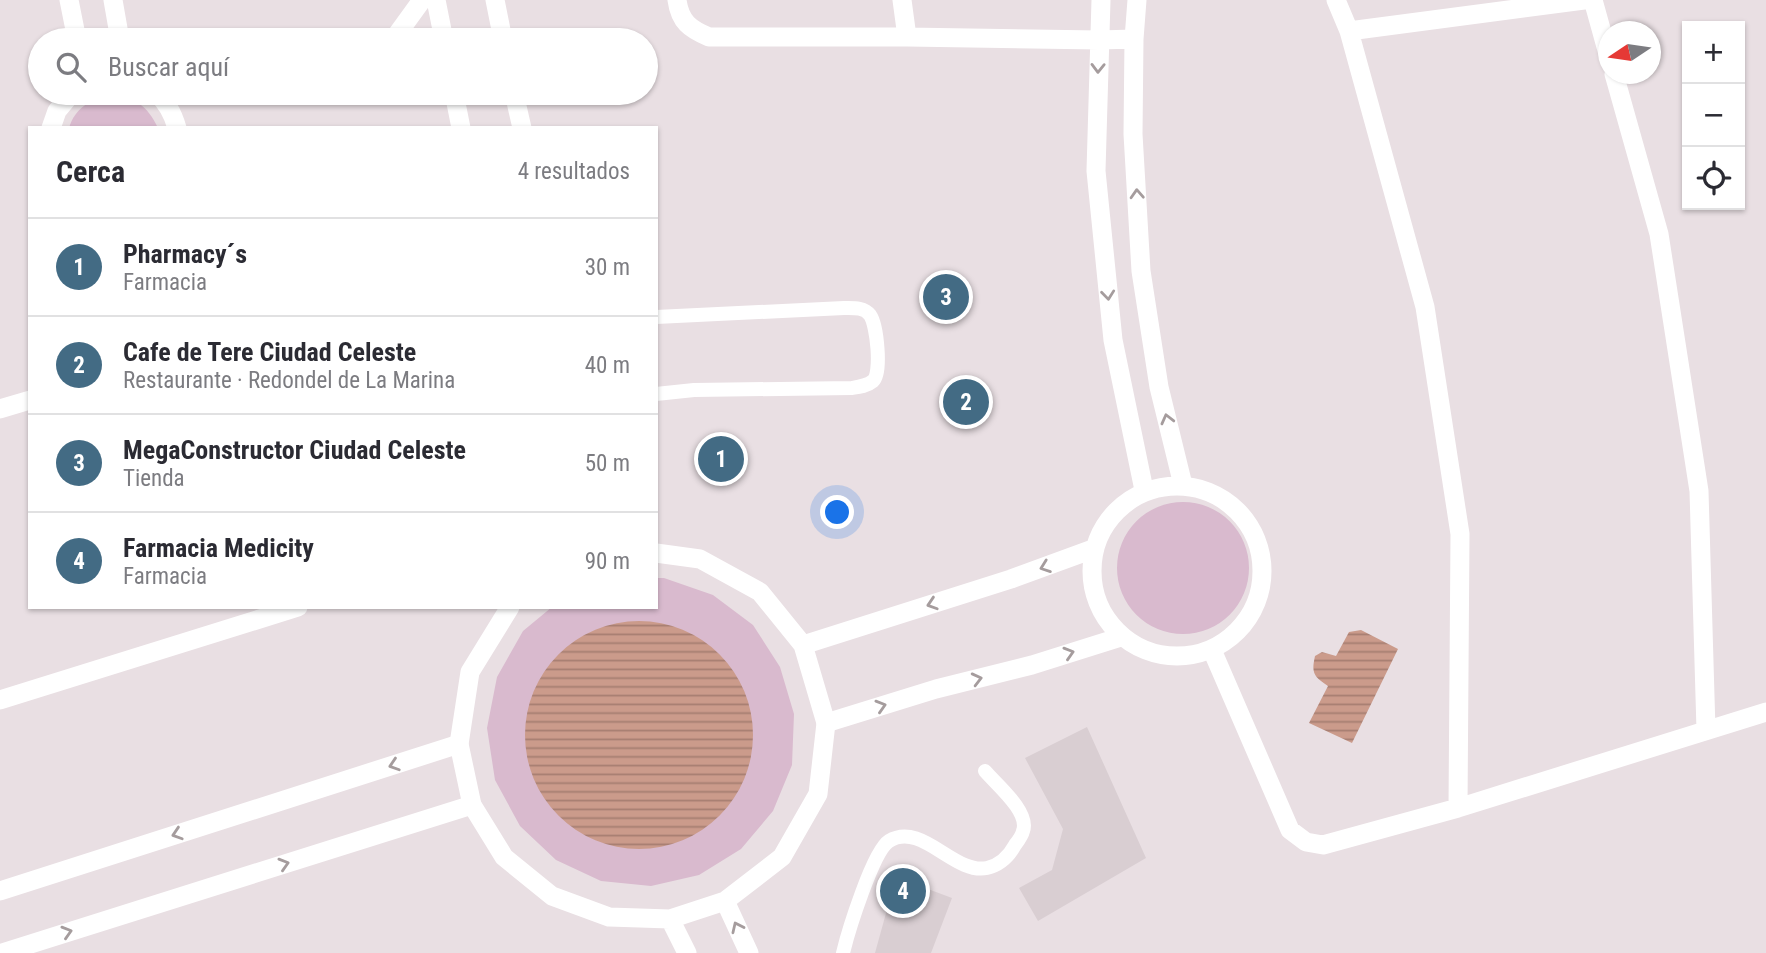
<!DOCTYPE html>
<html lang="es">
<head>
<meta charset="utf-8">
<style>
	:root { --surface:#fff; --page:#f2f2f3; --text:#2b2b33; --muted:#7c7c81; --line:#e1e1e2; --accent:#436b84 }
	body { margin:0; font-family:"Roboto Condensed",sans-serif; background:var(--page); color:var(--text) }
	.controls { position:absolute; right:21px; top:21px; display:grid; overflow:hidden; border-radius:0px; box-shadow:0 2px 5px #0004 }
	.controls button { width:63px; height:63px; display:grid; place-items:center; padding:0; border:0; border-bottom:2px solid var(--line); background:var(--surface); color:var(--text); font:35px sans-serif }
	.compass { position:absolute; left:1598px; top:21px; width:63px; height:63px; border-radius:50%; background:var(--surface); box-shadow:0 2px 5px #0004; rotate:257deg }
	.you { position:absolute; left:838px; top:513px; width:24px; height:24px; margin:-18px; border:5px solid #fff; border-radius:50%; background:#1a73e8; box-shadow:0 0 0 10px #1a73e833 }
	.badge { display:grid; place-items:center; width:46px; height:46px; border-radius:50%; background:var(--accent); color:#fff; font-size:23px; font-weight:700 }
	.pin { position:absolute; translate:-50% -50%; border:4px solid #fff; box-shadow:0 2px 7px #0006 }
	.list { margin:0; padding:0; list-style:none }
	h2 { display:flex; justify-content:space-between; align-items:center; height:91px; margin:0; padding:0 28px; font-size:30px }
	h2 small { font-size:23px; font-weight:400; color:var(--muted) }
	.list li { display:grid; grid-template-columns:46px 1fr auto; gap:21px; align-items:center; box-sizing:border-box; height:98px; padding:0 28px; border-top:2px solid var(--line) }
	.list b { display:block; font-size:26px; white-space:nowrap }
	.list p { margin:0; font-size:23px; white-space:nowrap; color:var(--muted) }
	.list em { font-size:23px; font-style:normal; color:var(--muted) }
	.icon { flex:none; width:38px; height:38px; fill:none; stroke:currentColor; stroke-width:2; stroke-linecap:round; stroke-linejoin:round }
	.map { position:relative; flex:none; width:1766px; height:953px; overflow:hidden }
	.search { position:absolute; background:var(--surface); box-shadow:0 2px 5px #0004; left:28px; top:28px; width:630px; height:77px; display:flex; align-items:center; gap:18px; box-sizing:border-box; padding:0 24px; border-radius:38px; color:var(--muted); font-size:26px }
	.panel { position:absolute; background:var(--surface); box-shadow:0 2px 5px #0004; left:28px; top:126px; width:630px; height:483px; border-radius:0px }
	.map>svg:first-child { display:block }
	.built { fill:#d9ced2 }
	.grass { fill:#d9bace }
	.water { fill:url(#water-rules) }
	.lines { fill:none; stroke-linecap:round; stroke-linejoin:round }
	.service { stroke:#fff; stroke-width:14 }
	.minor { stroke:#fff; stroke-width:19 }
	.tertiary { stroke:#fff; stroke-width:19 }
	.oneway { stroke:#a59c9d }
</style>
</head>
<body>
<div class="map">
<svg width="1766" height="953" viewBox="0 0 1766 953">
	<defs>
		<pattern id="water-rules" width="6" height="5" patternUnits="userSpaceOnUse" patternTransform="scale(1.75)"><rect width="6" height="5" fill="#cb9b8b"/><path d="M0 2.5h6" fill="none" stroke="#a67e71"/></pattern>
	</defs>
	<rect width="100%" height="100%" fill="#e9dfe3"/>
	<path class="built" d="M 1087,727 L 1146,858 L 1038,921 L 1019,888 L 1052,870 L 1063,829 L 1025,758 Z
		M 896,877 L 952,898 L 931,953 L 875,953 Z"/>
	<path class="grass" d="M 110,95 C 135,97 147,105 158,128 L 69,128 C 75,108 91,99 110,95 Z
		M1117 568a66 66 0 1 1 132 0a66 66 0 1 1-132 0Z
		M 656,578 L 664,578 L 713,595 L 753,625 L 780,667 L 794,714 L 792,765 L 773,811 L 741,849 L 699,875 L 651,886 L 601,881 L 556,860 L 520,826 L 495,780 L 487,728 L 497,677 L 523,631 L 552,607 L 656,607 Z"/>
	<path class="water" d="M525 735a114 114 0 1 1 228 0a114 114 0 1 1-228 0Z
		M 1361,630 L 1398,649 L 1352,743 L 1309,723 L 1328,686 C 1314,676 1311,674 1315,656 L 1322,652 L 1336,656 L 1349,632 Z"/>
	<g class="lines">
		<path class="service" d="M 656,317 L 844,308 C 853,308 864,307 870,315 C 877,325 882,373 873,381 C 867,386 859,387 852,388 L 694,390 L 656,394
			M 843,953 C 848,932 873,851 889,841 C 922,821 954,875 987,868 C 1000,865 1009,856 1015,845 C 1018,841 1022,836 1023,831 C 1030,812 997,785 985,771"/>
		<path class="minor" d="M 69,0 L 77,40
			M 113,0 L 120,40
			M 677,0 C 680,22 690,29 709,37 L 907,37 L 1099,40 L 1134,39
			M 902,0 L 907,37
			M 1101,0 L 1096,171 L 1113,340 L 1144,490
			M 1137,0 L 1134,39 L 1133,134 L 1141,271 L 1159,387 L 1183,485
			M 1336,0 L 1349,31 L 1425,307 L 1460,534 L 1458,808
			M 1593,0 L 1608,54
			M 1349,31 L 1584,0
			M 393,40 L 422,0
			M 1614,74 L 1659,234 L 1699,491 L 1706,730
			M 156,93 C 167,102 173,114 177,128
			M 51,128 L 57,111 L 72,93
			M 0,409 L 30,400
			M1092 571a85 85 0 1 1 170 0a85 85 0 1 1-170 0Z
			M 803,645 L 1011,579 L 1093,549
			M 1212,650 L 1290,830 L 1306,842 L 1323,845 L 1458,808 L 1766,712
			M 0,700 L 298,607
			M 826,723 L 936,689 L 1032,665 L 1121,637
			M 0,891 L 459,744
			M 2,953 L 472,805"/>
		<path class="tertiary" d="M 436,0 L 444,40
			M 495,0 L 503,40
			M 454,93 L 461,128
			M 514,93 L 522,128
			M 510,607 L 470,672 L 459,744 L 472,805 L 504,857 L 552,896 L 609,917 L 670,919 L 725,901 L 782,857 L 818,794 L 826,723 L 803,645 L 760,592 L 700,559 L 656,553
			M 725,901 L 749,953
			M 670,919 L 687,953"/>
	</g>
	<defs><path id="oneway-chevron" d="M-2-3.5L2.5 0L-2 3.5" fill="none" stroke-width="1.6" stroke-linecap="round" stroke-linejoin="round" transform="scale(1.75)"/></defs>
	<g class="oneway">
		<use href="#oneway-chevron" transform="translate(1098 68) rotate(91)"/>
		<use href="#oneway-chevron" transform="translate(1137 194) rotate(-93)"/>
		<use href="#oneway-chevron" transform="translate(1108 295) rotate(84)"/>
		<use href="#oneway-chevron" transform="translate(1167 419) rotate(-104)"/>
		<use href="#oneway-chevron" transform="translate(1045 567) rotate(160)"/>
		<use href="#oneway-chevron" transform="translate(932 604) rotate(162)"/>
		<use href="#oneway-chevron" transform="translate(1069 653) rotate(-17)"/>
		<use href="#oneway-chevron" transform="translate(977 679) rotate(-14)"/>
		<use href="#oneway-chevron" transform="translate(881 706) rotate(-17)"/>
		<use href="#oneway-chevron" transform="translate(394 765) rotate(162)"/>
		<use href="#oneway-chevron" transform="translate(177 834) rotate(162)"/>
		<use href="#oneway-chevron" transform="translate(284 864) rotate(-17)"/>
		<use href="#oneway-chevron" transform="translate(737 927) rotate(-115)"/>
		<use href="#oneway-chevron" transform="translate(67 932) rotate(-17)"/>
	</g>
</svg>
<div class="controls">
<button>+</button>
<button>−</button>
<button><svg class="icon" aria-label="locate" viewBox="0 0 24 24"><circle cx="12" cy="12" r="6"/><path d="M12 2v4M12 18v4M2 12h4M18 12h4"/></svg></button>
</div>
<svg class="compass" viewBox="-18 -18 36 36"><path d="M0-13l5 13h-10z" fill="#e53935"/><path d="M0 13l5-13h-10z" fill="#7c7c81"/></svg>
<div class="you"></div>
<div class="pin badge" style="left:721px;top:459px">1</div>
<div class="pin badge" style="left:966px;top:402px">2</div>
<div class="pin badge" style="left:946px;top:297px">3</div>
<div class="pin badge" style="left:903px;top:891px">4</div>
<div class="search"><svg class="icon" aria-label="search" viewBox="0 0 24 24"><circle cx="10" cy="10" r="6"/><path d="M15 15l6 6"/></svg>Buscar aquí</div>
<section class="panel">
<h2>Cerca<small>4 resultados</small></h2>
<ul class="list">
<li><span class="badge">1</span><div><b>Pharmacy´s</b><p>Farmacia</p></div><em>30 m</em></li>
<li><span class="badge">2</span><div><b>Cafe de Tere Ciudad Celeste</b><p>Restaurante · Redondel de La Marina</p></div><em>40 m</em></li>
<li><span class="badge">3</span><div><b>MegaConstructor Ciudad Celeste</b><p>Tienda</p></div><em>50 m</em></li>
<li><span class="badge">4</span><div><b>Farmacia Medicity</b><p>Farmacia</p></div><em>90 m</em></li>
</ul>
</section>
</div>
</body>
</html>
